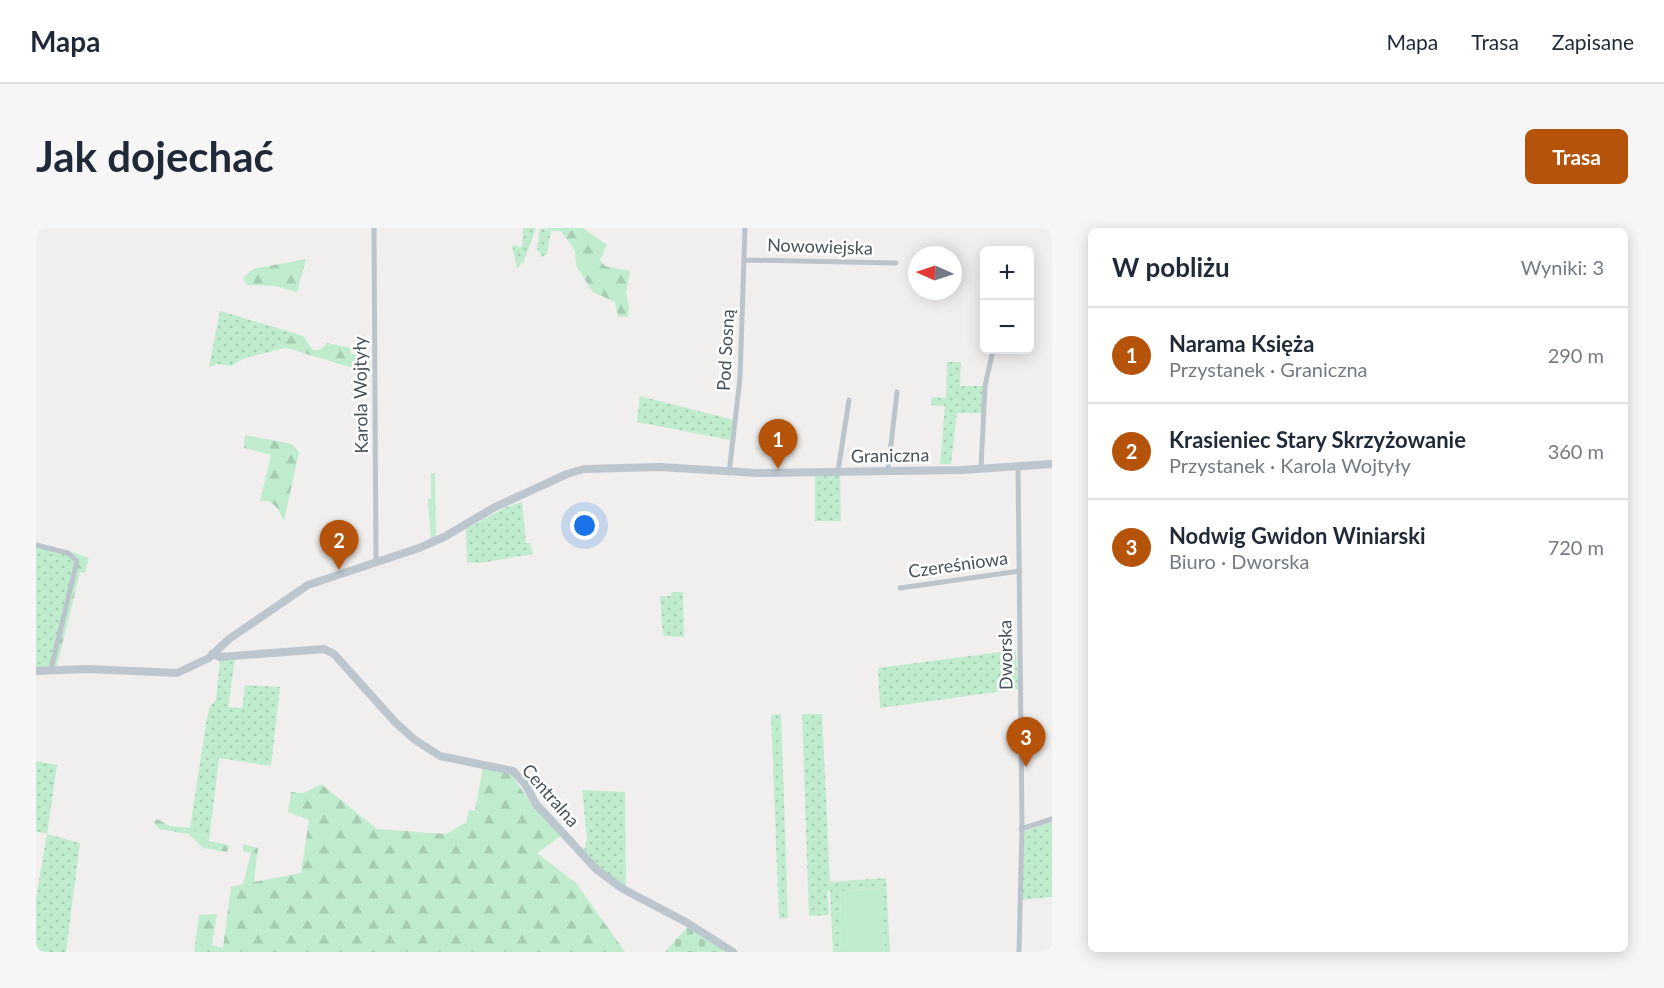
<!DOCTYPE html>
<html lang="pl">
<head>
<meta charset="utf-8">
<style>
	:root { --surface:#fff; --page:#f6f6f7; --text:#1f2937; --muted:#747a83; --line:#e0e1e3; --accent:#b45309 }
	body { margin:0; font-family:Lato,sans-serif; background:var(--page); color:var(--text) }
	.controls { position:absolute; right:18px; top:18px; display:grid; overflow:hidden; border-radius:9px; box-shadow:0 3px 15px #0003 }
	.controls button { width:54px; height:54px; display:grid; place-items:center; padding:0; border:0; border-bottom:2px solid var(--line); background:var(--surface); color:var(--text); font:30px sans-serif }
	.compass { position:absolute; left:872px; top:18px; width:54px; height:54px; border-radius:50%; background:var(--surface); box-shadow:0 3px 15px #0003; rotate:273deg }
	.you { position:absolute; left:549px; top:298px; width:21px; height:21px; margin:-15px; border:4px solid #fff; border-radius:50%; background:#1a73e8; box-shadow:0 0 0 9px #1a73e833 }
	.badge { display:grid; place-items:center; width:39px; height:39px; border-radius:50%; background:var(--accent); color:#fff; font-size:20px; font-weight:700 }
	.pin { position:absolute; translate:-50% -50px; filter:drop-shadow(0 2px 3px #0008) }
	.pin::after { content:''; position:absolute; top:32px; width:21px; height:18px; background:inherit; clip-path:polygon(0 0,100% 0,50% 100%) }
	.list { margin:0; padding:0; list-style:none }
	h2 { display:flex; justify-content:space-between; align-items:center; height:78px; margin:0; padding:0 24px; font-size:26px }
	h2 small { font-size:20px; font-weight:400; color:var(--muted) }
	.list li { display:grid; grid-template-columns:39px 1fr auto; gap:18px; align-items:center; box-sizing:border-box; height:96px; padding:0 24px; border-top:2px solid var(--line) }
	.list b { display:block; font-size:22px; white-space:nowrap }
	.list p { margin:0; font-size:20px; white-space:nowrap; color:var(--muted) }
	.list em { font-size:20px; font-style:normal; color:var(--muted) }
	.map { position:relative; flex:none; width:1016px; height:724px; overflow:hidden; border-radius:9px }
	header { display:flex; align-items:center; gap:36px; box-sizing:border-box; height:84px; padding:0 30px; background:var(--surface); border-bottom:2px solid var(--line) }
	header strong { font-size:28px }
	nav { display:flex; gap:33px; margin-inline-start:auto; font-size:21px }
	.intro { display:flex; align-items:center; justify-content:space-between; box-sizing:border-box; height:144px; padding:0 36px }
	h1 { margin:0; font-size:42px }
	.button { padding:15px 27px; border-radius:9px; background:var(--accent); color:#fff; font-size:21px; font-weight:700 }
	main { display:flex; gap:36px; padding:0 36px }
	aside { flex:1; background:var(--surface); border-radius:9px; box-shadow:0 3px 15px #0003 }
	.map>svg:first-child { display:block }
	.grass { fill:url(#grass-dots) }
	.forest { fill:url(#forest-firs) }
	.cemetery { fill:url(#cemetery-stones) }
	.garden { fill:#bfeccd }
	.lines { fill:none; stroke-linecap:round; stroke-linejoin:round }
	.street { stroke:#bbc4cb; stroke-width:5 }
	.secondary { stroke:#bbc6cf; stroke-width:8 }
	.labels { text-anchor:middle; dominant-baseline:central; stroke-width:5; stroke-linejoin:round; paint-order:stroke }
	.street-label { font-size:18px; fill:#47535b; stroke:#fff }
</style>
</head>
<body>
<header>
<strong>Mapa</strong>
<nav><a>Mapa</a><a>Trasa</a><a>Zapisane</a></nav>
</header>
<div class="intro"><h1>Jak dojechać</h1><a class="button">Trasa</a></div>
<main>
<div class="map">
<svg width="1016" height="724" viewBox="0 0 1016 724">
	<defs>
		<pattern id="grass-dots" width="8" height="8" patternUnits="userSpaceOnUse" patternTransform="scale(1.5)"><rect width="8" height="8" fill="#bfeccd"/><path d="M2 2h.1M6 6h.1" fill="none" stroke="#a6ccb2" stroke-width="1.8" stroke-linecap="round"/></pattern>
		<pattern id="forest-firs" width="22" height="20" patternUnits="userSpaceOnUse" patternTransform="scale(1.5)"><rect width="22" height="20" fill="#bfeccd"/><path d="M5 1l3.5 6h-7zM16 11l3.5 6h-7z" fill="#a6ccb2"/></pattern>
		<pattern id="cemetery-stones" width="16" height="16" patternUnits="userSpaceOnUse" patternTransform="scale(1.5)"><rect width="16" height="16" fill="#bfeccd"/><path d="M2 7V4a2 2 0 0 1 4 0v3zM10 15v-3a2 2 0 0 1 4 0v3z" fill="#a6ccb2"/></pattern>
	</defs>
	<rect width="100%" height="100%" fill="#f1eeee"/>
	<path class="grass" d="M 487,0 L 500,0 L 488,33 L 481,40 L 476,17 L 486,19 Z
		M 504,0 L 515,3 L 511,26 L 506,29 L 501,22 Z
		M 184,83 L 258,105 L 244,118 L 249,120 L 209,130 L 195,138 L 182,136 L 173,139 Z
		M 911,134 L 925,134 L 924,158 L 947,158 L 946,185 L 921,185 L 915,236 L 904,236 L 909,178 L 895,177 L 896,169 L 910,170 Z
		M 604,168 L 697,192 L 694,212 L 601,194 Z
		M 804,245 L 805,293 L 779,293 L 779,246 Z
		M 486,274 L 490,315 L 494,315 L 497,326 L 445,335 L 431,334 L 430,301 L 470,279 Z
		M 0,319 C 14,322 35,321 40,337 L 14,439 L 0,441 Z
		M 635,364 L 647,364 L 648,409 L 627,408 L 624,368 L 635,368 Z
		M 980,422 L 982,461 L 844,480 L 842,440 Z
		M 199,431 L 192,479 L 206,480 L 209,457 L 244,459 L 235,538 L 183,530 L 173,613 L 154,600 L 170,495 L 174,478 L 180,472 L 184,432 Z
		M 745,486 L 752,690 L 743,691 L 735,487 Z
		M 766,486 L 786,486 L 794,654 L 850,650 L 854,724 L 849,724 L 846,660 L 804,663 L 806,724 L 797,724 L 794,663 L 791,663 L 793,687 L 773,688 Z
		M 0,533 L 21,537 L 11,606 L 44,615 L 30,724 L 0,724 L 0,670 L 11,606 L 0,603 Z
		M 546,562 L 589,564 L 590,659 L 565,642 L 548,624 L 551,611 Z
		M 1016,594 L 1016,669 L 984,672 L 986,604 Z"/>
	<path class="forest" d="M 509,0 L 547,0 L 571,17 L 564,32 L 569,38 L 594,43 L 590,65 L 593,79 L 592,89 L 582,88 L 579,74 L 557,64 L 540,38 L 539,23 L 525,3 L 515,3 Z
		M 270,31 L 261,64 L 239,58 L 211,57 L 207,50 L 217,41 Z
		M 258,105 L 267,108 L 277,122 L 284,122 L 291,115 L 315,120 L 315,126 L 334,127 L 333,145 L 244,118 Z
		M 209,207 L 256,216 L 263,224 L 248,293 C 242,282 239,271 224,273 L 235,227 L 208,220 Z
		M 395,245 L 399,246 L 400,309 L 395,312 L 392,271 L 395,271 Z
		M 34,323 L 53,330 L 49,345 L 44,344 L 21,438 L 18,439 L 17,437 L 41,340 L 41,330 Z
		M 447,539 L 475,546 L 496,577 L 526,607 L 501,625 L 540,655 L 589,724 L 158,724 L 163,687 L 181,686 L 176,717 L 187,720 L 195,659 L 207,656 L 215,625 L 207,623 L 207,616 L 222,620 L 218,654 L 265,645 L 273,592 L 252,584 L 255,564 L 268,565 L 285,556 L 341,601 L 411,606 L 430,594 L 433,582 L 439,583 Z
		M 121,591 L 134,598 L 154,600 L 173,613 L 193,617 L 191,624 L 167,620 L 153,606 L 123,601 L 118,595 Z"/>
	<path class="cemetery" d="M 651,699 L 686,721 L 687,724 L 629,724 Z"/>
	<path class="garden" d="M 847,660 L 849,724 L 806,724 L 804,663 Z"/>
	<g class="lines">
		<path class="street" d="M 338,0 L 340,335
			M 708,32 L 860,35
			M 982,238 L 986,598 L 983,724
			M 945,240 L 949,158 L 957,122
			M 802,243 L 813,172
			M 852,243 L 861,164
			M 693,245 L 704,150 L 709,0
			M 0,317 L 32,325 L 41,333 L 15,441
			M 864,360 L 984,343
			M 985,601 L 1016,591"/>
		<path class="secondary" d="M 176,426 L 184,429 L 288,421 L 298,426 L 359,494 L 379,512 L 404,528 L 477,543 L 489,556 L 500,576 L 561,642 L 587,661 L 650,694 L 697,724
			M 0,443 L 52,441 L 141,445 L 173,430 L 193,411 L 272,357 L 383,320 L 408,309 L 459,279 L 531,246 L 548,241 L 624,239 L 722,245 L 925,242 L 1016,236"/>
	</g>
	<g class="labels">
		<g class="street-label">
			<text transform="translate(784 18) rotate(2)">Nowowiejska</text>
			<text transform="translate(689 122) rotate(-87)">Pod Sosną</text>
			<text transform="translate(324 167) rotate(-91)">Karola Wojtyły</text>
			<text transform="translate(854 227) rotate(-1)">Graniczna</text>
			<text transform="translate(922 336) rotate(-8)">Czereśniowa</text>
			<text transform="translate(969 427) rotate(-91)">Dworska</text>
			<text transform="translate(515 567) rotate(49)">Centralna</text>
		</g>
	</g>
</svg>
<div class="controls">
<button>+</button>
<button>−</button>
</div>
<svg class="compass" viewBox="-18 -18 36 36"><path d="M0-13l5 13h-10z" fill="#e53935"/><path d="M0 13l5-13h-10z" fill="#747a83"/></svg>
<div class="you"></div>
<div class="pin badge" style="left:742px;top:241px">1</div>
<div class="pin badge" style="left:303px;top:342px">2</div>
<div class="pin badge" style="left:990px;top:539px">3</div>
</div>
<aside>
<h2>W pobliżu<small>Wyniki: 3</small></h2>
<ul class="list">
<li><span class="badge">1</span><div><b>Narama Księża</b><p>Przystanek · Graniczna</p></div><em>290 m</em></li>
<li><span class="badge">2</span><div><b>Krasieniec Stary Skrzyżowanie</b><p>Przystanek · Karola Wojtyły</p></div><em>360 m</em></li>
<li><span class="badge">3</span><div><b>Nodwig Gwidon Winiarski</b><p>Biuro · Dworska</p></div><em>720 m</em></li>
</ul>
</aside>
</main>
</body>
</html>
